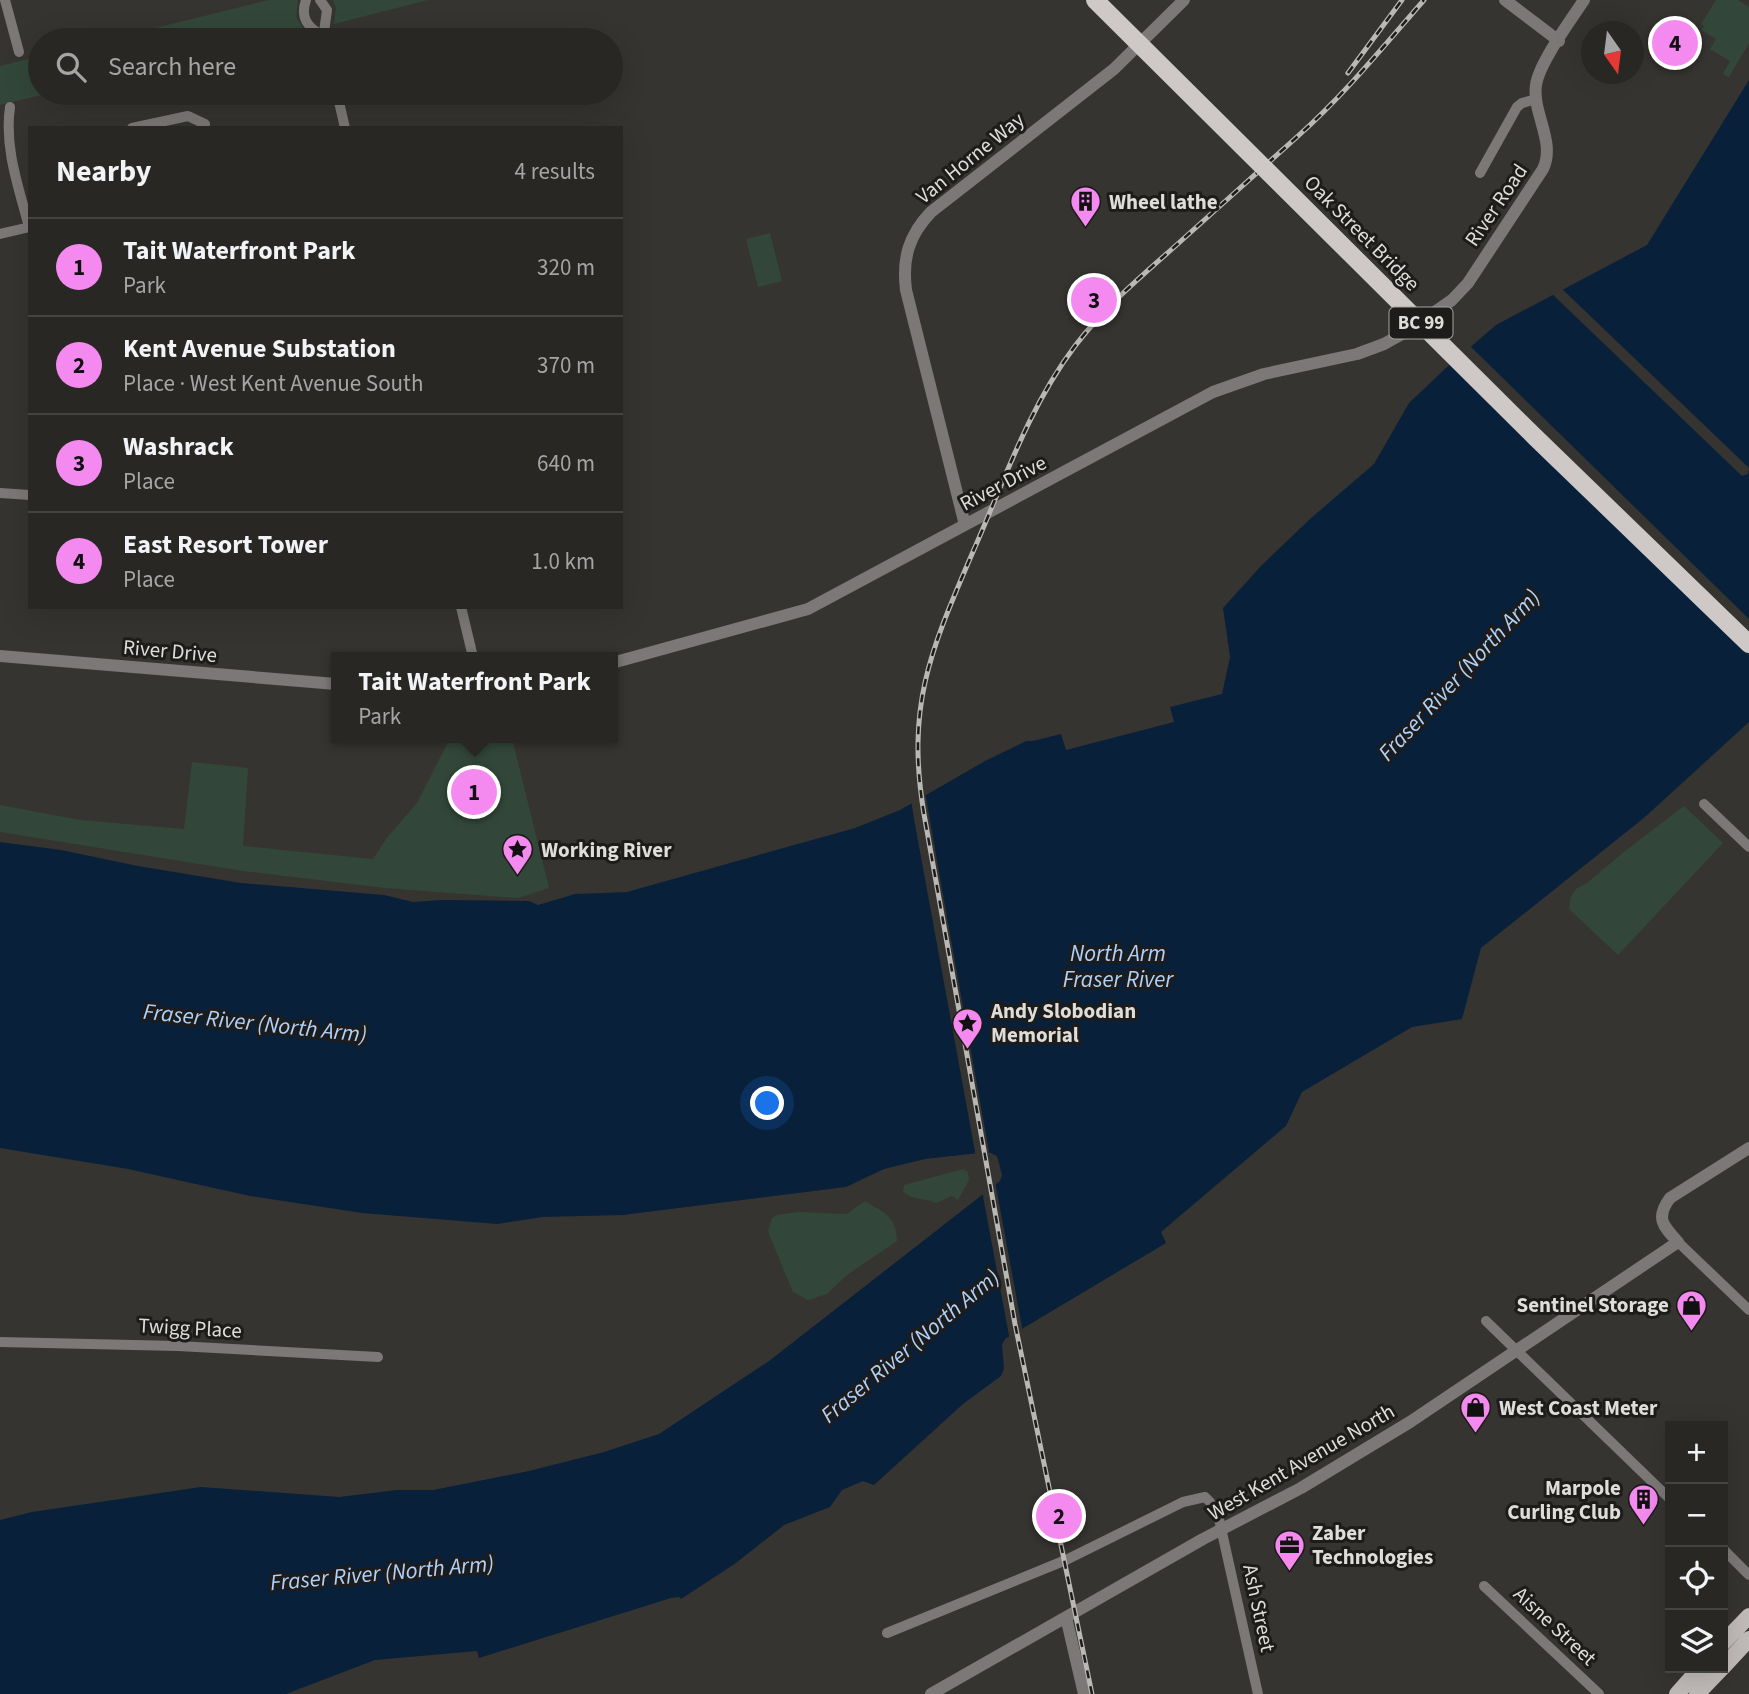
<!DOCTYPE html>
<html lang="en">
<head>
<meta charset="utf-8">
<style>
	:root { --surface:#282724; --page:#343331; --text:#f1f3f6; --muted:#a5a5a6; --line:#444441; --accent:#f489f0 }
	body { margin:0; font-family:"Source Sans 3",sans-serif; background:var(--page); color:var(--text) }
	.controls { position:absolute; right:21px; bottom:21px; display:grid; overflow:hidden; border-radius:0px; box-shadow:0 7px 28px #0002 }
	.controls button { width:63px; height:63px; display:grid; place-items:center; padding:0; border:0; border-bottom:2px solid var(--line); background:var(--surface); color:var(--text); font:35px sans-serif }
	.compass { position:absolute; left:1581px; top:21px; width:63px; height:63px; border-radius:50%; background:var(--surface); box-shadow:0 7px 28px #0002; rotate:166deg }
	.you { position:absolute; left:768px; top:1104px; width:24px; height:24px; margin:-18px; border:5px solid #fff; border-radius:50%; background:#1a73e8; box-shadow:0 0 0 10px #1a73e833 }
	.badge { display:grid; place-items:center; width:46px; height:46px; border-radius:50%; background:var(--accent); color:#111; font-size:23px; font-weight:700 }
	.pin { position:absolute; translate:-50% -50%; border:4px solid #fff; box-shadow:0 2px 7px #0006 }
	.popup { position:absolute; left:331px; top:652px; width:287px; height:91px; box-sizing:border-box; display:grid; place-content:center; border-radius:0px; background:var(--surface); filter:drop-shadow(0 2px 5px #0005); font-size:23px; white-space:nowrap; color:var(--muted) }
	.popup b { font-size:26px; color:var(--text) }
	.popup::after { content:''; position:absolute; left:50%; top:100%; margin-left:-14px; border:14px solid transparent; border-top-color:var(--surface) }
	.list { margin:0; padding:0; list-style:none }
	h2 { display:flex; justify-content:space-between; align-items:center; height:91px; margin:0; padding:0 28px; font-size:30px }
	h2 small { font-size:23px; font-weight:400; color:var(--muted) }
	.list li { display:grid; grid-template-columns:46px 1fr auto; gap:21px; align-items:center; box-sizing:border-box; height:98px; padding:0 28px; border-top:2px solid var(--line) }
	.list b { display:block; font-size:26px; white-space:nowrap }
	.list p { margin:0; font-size:23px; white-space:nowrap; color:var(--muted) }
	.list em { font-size:23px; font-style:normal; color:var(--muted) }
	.icon { flex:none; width:38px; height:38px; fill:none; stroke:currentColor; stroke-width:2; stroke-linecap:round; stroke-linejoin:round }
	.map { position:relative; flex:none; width:1749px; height:1694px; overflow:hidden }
	.search { position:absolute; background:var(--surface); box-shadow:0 7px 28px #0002; left:28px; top:28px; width:595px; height:77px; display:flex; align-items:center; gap:18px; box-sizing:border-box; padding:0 24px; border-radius:38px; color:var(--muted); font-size:26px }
	.panel { position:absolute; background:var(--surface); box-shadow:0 7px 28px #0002; left:28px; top:126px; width:595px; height:483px; border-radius:0px }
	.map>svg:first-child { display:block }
	.green { fill:#324739 }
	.water { fill:#09203a }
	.pier { fill:#363430 }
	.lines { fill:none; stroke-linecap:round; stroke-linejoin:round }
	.minor { stroke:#7b7877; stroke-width:10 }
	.tertiary { stroke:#7b7877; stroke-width:12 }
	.primary { stroke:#c1bbba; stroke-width:16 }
	.rail-casing { stroke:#b9b8b5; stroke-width:5 }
	.rail { stroke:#1d1c1a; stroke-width:2.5; stroke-dasharray:8; stroke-linecap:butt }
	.trunk-bridge { stroke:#cec8c7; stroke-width:18 }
	.labels { text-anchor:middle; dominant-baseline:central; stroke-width:6; stroke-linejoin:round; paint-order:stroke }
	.shield { fill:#1d1c1a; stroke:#a4a3a0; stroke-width:2 }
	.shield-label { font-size:19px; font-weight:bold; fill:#deddda }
	.street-label { font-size:21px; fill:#deddda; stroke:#1d1c1a }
	.poi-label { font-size:21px; font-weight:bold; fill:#deddda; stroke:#1d1c1a; text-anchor:start }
	.water-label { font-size:23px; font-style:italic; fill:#afd2fd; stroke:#1d1c1a }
</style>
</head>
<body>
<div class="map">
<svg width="1749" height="1694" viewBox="0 0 1749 1694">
	<rect width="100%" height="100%" fill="#363430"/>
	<path class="green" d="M 269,0 L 298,0 L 296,17 L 304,30 L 264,40 L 106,40 Z
		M 333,0 L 428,0 L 334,24 L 336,8 Z
		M 1716,0 L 1738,0 L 1749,7 L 1749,43 L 1729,77 L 1723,74 L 1730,61 L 1710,49 L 1716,39 L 1701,30 L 1704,26 L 1701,24 Z
		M 40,56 L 40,93 L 50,93 L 0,105 L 0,66 Z
		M 770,233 L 782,281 L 758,287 L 746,239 Z
		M 450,738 L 512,738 L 549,888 L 518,898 L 385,888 L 243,871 L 0,832 L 0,805 L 80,820 L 184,829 L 192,762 L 248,768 L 243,846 L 373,859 L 386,839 L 417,803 Z
		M 1684,806 L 1723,843 L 1618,955 L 1569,909 L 1571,896 L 1576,889 L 1587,883 L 1625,851 Z
		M 963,1169 L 968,1172 L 969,1180 L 958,1200 L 952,1196 L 936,1203 C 923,1197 915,1201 903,1192 L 904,1185 Z
		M 865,1201 C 885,1213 896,1216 897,1241 L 847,1275 L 827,1294 L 808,1300 L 793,1292 L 768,1232 L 772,1218 L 777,1215 L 798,1212 L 847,1214 Z"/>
	<path class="water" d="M 1749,80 L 1749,722 L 1645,817 L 1481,948 L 1462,1019 L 1412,1027 L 1302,1092 L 1286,1126 L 1161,1232 L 1166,1243 L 1005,1339 L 1002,1345 L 1004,1369 L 1001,1376 L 963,1404 L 874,1485 L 863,1481 L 842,1490 L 830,1507 L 784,1525 L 736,1563 L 681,1599 L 679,1597 L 671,1598 L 479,1658 L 477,1651 L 375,1660 L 286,1694 L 0,1694 L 0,1520 L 32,1512 L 201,1487 L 339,1497 L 397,1490 L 433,1490 L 529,1471 L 604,1452 L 659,1434 L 769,1361 L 1000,1181 L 1002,1175 L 997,1156 L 988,1152 L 925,1159 L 884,1169 L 846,1187 L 623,1215 L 543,1217 L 497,1224 L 362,1213 L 250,1196 L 128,1169 L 0,1148 L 0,842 L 61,850 L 138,866 L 241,883 L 384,895 L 413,902 L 441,900 L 529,901 L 538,905 L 575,894 L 627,892 L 855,828 L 900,810 L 985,761 L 1026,741 L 1033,741 L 1061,734 L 1066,750 L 1174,722 L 1170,707 L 1222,694 L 1230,657 L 1223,608 L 1261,566 L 1310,519 L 1374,464 L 1409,403 L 1446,368 L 1496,325 L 1647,245 Z"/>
	<path class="pier" d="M 1560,287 L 1749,468 L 1748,474 L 1742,476 L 1550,292 Z
		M 1468,344 L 1749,619 L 1749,655 L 1448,361 Z
		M 925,792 L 946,912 L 990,1157 L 976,1157 L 914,819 L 911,800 Z
		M 995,1181 L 1023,1333 L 1010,1341 L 982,1191 Z"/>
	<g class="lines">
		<path class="minor" d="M 5,0 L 19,52
			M 306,0 C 300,18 307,26 322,36
			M 320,0 L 327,10 L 323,39
			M 337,93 L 345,128
			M 10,107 C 4,148 19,188 29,227
			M 132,128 L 188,116 L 205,124
			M 1480,173 L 1517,107 L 1522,103 L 1536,99
			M 0,234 L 30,227
			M 0,493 L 30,495
			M 461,607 L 473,657
			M 1704,804 L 1749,847
			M 1678,1242 L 1749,1310
			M 1486,1321 L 1670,1499
			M 0,1342 L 178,1346 L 378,1357
			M 1723,1549 L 1749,1575
			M 1484,1586 L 1599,1694
			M 887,1633 L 1066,1560 L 1183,1502 L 1205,1497 L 1210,1502 L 1219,1519 L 1258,1694"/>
		<path class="tertiary" d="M 1505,0 L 1559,41
			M 965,525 L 906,290 C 902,258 909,235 931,212 L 1114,69 L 1184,0
			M 0,656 L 336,684
			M 612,663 L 808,609 L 1213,392 L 1264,374 L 1357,354 L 1384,344 L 1409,330 L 1452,300 L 1468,283 L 1543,169 C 1556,142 1532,113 1536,85 C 1539,63 1571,20 1584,0
			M 1066,1617 L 1084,1694
			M 931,1694 L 1203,1539 L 1301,1488 L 1410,1422 L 1678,1242 C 1663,1226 1655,1218 1670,1198 L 1749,1148"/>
		<path class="primary" d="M 1723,1643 L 1749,1616
			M 1723,1667 L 1749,1639
			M 1677,1694 L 1700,1668
			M 1697,1694 L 1722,1668"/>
		<defs>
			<path id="rail" d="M 1348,73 L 1402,0
				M 1092,1694 L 1015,1324 L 924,814 C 906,706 930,652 972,554 C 1003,484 1028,408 1075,346 C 1103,309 1138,279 1172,249 C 1214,211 1256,174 1298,136 C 1344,95 1383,47 1424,0"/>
		</defs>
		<use href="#rail" class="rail-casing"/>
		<use href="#rail" class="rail"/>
		<path class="trunk-bridge" d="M 1095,0 L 1535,437 L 1749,644"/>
	</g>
	<defs>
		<symbol id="building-pin" viewBox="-11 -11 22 30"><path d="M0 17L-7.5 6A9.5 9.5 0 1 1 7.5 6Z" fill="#f489f0" stroke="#1d1c1a"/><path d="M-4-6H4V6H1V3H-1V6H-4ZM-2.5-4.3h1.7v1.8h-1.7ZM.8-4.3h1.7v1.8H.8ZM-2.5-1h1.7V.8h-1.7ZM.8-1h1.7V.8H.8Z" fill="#111"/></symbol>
		<symbol id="sight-pin" viewBox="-11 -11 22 30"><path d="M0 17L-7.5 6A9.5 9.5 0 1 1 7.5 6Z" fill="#f489f0" stroke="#1d1c1a"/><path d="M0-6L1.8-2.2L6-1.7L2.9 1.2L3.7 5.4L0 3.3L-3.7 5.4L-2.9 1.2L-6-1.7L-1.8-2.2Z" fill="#111"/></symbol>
		<symbol id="shop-pin" viewBox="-11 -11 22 30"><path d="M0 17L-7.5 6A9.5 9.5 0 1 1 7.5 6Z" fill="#f489f0" stroke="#1d1c1a"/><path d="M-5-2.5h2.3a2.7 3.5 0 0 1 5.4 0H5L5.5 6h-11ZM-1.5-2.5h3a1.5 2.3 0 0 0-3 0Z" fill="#111"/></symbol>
		<symbol id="office-pin" viewBox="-11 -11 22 30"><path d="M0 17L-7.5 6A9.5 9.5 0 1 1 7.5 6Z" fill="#f489f0" stroke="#1d1c1a"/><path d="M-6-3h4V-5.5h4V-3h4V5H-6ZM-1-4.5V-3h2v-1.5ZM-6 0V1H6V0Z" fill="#111"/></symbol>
	</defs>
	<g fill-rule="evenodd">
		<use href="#building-pin" x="1068" y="184" width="35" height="47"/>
		<use href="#sight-pin" x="500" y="832" width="35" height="47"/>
		<use href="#sight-pin" x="950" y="1006" width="35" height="47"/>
		<use href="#shop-pin" x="1674" y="1288" width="35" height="47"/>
		<use href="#shop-pin" x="1458" y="1390" width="35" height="47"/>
		<use href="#building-pin" x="1626" y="1482" width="35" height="47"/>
		<use href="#office-pin" x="1272" y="1528" width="35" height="47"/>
	</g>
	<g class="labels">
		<rect class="shield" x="1389.5" y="307.5" width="63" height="31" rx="5"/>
		<g class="shield-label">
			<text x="1421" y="323">BC 99</text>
		</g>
		<g class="street-label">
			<text transform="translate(970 158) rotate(-39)">Van Horne Way</text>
			<text transform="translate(1496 205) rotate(-56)">River Road</text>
			<text transform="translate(1362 233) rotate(45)">Oak Street Bridge</text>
			<text transform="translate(1003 483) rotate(-28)">River Drive</text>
			<text transform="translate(170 651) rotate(5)">River Drive</text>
			<text transform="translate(190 1328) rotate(3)">Twigg Place</text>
			<text transform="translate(1301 1462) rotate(-30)">West Kent Avenue North</text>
			<text transform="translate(1259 1608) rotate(78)">Ash Street</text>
			<text transform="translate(1555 1626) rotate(43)">Aisne Street</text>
		</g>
		<g class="poi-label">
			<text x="1109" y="202">Wheel lathe</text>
			<text x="541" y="850">Working River</text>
			<text x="991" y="1011">Andy Slobodian<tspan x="991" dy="24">Memorial</tspan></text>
			<text x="1669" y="1305" text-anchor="end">Sentinel Storage</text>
			<text x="1499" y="1408">West Coast Meter</text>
			<text x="1621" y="1488" text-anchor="end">Marpole<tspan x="1621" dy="24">Curling Club</tspan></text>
			<text x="1312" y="1533">Zaber<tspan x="1312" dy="24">Technologies</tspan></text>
		</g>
		<g class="water-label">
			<text transform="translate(1459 675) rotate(-47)">Fraser River (North Arm)</text>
			<text x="1118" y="953">North Arm<tspan x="1118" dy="26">Fraser River</tspan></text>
			<text transform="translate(255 1023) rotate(6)">Fraser River (North Arm)</text>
			<text transform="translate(910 1346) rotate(-40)">Fraser River (North Arm)</text>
			<text transform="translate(382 1573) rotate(-5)">Fraser River (North Arm)</text>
		</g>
	</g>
</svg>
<div class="controls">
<button>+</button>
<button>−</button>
<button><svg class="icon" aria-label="locate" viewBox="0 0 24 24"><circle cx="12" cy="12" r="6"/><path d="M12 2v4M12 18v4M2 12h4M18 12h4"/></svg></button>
<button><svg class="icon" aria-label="layers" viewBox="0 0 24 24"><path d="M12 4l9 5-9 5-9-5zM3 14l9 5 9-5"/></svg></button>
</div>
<svg class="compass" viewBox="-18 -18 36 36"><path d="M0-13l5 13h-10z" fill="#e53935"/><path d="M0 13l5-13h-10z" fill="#a5a5a6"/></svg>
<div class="you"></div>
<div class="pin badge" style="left:474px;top:792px">1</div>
<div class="popup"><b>Tait Waterfront Park</b>Park</div>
<div class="pin badge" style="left:1059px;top:1516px">2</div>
<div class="pin badge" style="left:1094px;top:300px">3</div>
<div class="pin badge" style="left:1675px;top:43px">4</div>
<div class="search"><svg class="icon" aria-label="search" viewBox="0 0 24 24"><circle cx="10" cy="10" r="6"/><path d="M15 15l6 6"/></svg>Search here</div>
<section class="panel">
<h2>Nearby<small>4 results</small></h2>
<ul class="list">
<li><span class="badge">1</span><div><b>Tait Waterfront Park</b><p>Park</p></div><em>320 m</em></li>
<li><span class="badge">2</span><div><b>Kent Avenue Substation</b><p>Place · West Kent Avenue South</p></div><em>370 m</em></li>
<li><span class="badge">3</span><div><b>Washrack</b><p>Place</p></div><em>640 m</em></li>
<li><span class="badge">4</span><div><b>East Resort Tower</b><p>Place</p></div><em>1.0 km</em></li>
</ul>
</section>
</div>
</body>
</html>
